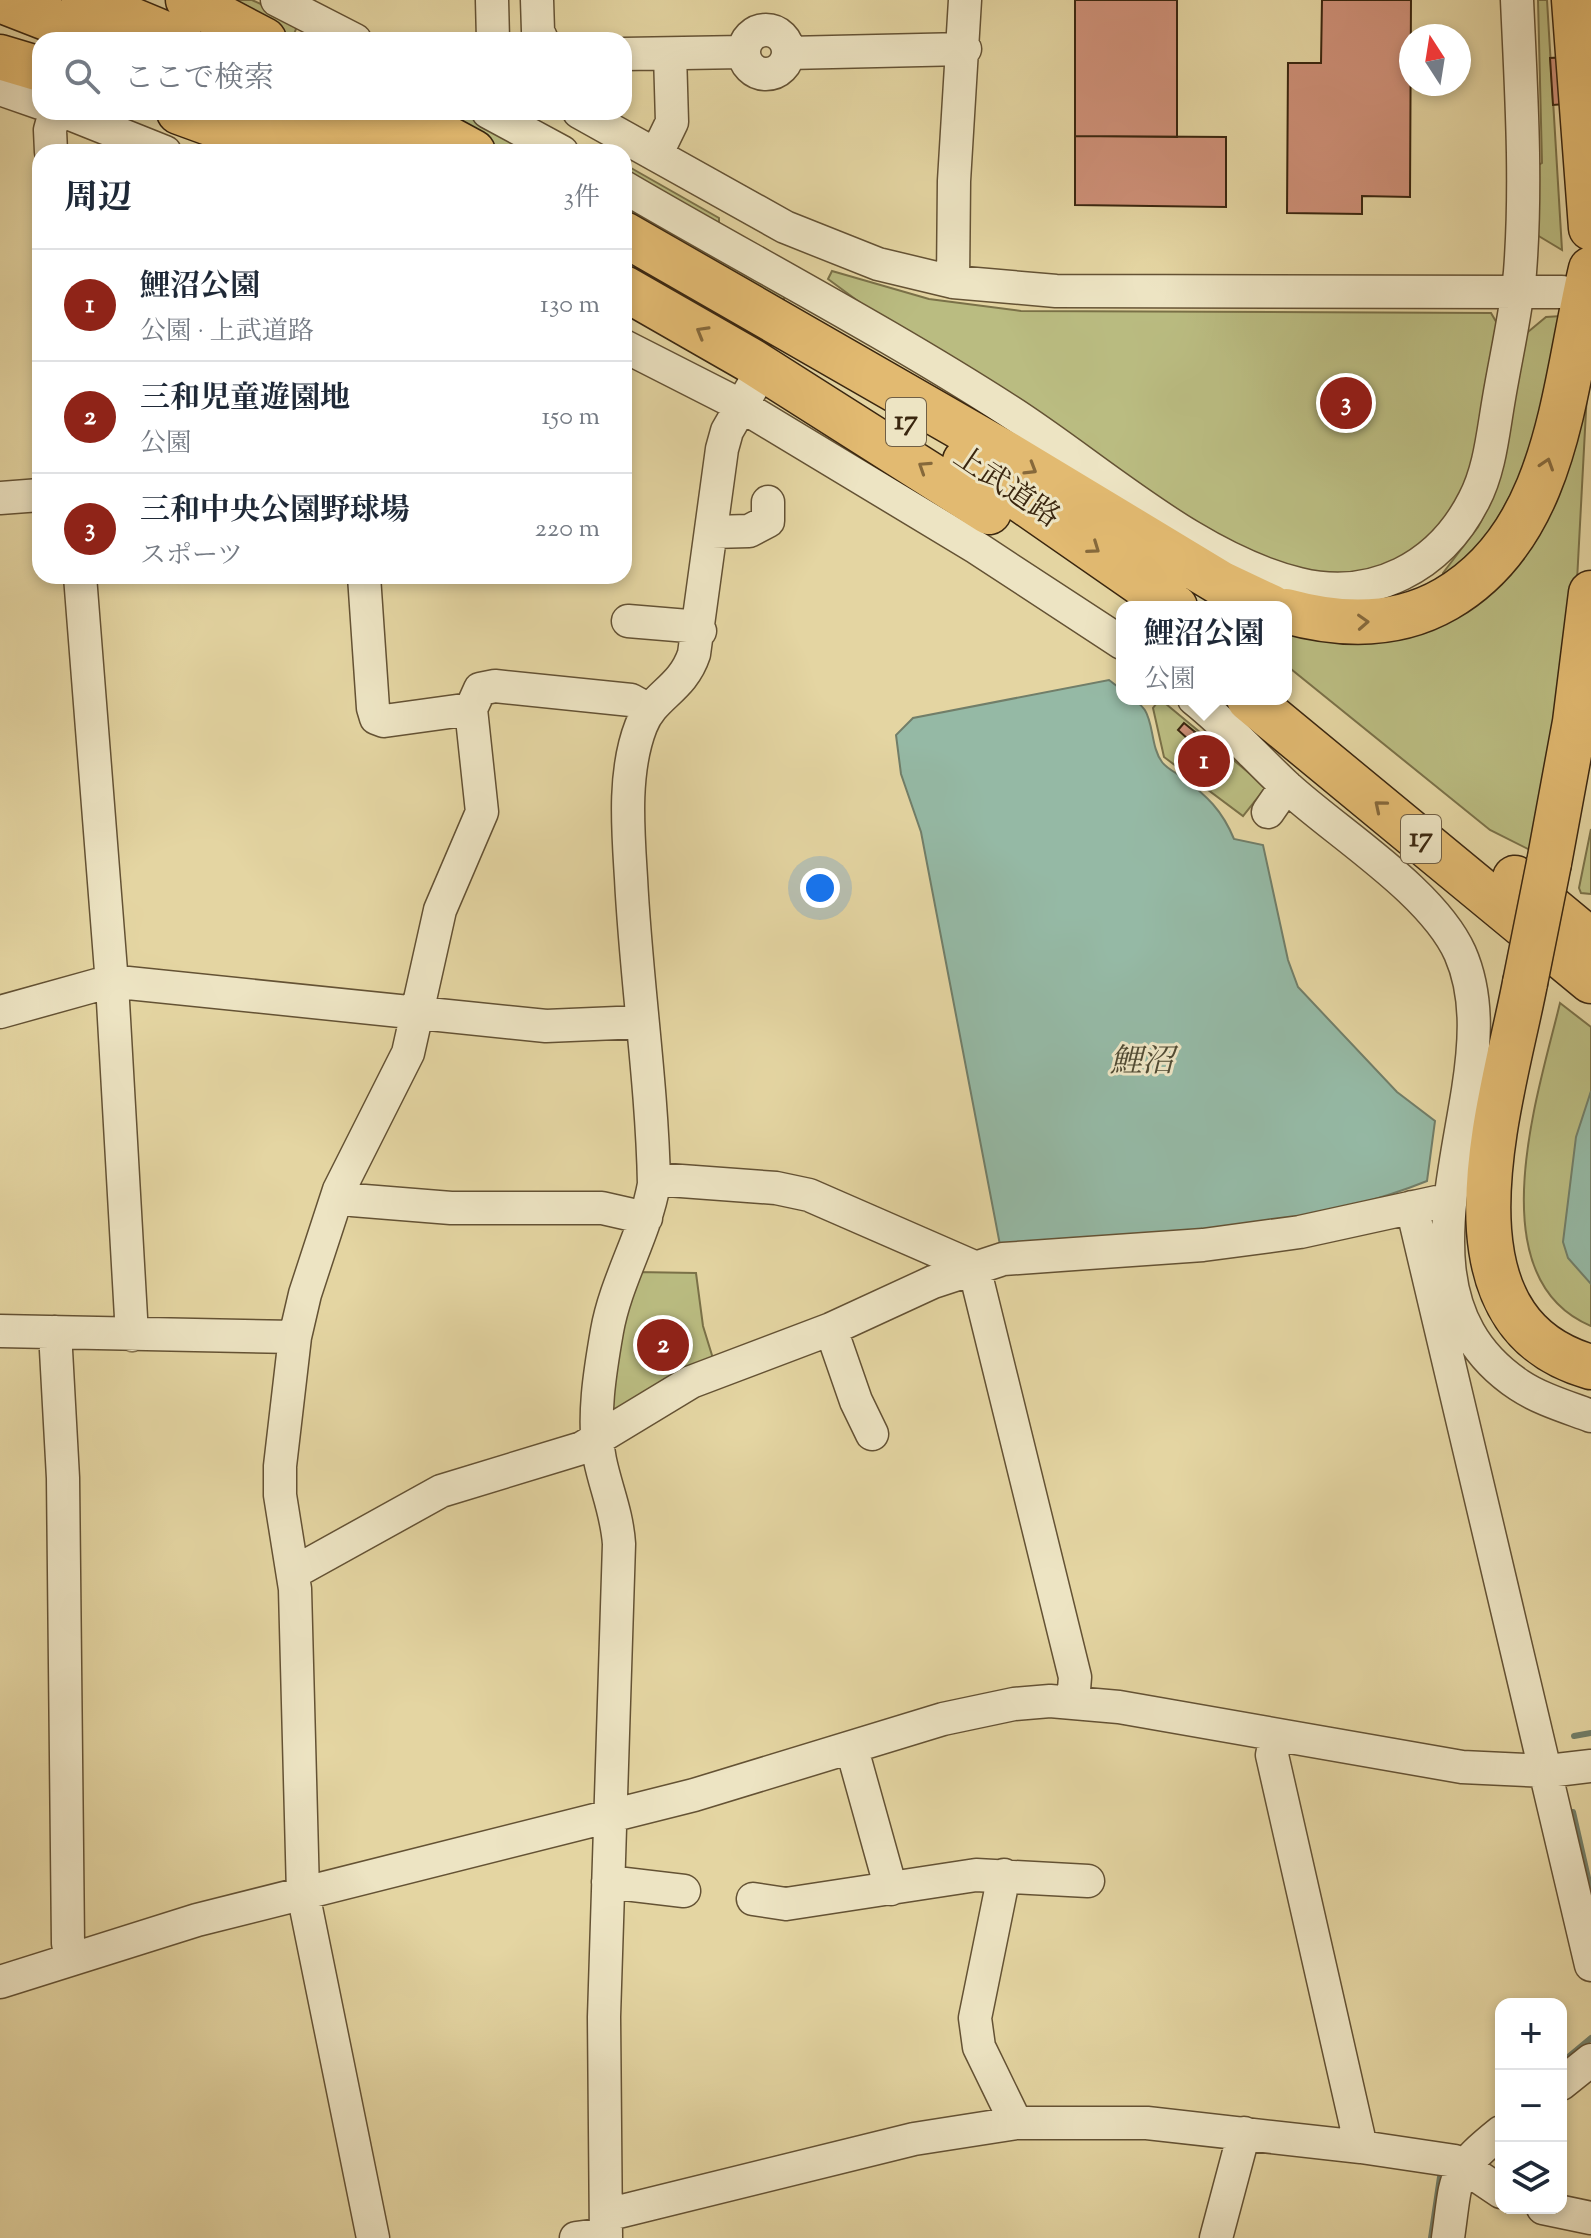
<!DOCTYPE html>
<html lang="ja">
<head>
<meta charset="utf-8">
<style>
	:root { --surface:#fff; --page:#f2f2f3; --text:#1f2937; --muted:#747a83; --line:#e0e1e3; --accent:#8f2418 }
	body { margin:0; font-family:"Sorts Mill Goudy","Noto Serif JP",serif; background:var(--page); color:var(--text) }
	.controls { position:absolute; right:24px; bottom:24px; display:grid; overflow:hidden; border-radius:16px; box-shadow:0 4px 12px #0003 }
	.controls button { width:72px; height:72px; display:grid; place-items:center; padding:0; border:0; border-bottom:2px solid var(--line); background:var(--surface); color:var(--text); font:40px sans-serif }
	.compass { position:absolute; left:1399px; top:24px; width:72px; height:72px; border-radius:50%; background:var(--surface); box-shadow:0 4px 12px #0003; rotate:348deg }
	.you { position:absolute; left:820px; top:888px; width:28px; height:28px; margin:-20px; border:6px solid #fff; border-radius:50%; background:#1a73e8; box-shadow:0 0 0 12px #1a73e833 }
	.badge { display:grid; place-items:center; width:52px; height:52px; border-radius:50%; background:var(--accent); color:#fff; font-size:26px; font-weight:700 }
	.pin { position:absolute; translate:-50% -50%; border:4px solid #fff; box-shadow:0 2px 8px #0006 }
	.popup { position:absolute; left:1116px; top:601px; width:176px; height:104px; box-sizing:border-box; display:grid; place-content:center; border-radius:16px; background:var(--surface); filter:drop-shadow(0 2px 6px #0005); font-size:26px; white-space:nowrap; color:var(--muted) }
	.popup b { font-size:30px; color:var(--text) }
	.popup::after { content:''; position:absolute; left:50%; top:100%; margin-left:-16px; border:16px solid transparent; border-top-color:var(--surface) }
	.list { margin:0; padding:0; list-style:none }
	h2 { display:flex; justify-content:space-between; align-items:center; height:104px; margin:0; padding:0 32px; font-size:34px }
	h2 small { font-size:26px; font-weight:400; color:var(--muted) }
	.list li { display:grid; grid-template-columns:52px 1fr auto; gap:24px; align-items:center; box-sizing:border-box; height:112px; padding:0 32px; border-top:2px solid var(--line) }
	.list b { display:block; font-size:30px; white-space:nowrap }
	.list p { margin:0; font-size:26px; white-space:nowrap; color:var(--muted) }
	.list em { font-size:26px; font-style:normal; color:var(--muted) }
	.icon { flex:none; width:44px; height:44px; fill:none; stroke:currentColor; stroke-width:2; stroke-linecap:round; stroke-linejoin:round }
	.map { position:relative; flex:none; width:1591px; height:2238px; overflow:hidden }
	.search { position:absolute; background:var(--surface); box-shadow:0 4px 12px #0003; left:32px; top:32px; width:600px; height:88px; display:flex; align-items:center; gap:20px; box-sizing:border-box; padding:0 28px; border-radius:24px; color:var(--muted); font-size:30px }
	.panel { position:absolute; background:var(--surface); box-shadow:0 4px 12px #0003; left:32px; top:144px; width:600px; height:440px; border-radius:24px }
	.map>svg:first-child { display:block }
	.green { fill:#babc81; stroke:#7a7148; stroke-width:2 }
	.water { fill:#95b9a5; stroke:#717e69; stroke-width:2 }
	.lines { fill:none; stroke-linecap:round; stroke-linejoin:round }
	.stream { stroke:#717e69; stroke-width:6 }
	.building { fill:#ce9078; stroke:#3a260f; stroke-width:2 }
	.minor-tunnel { stroke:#c2b285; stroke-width:32; stroke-dasharray:32 16; stroke-linecap:butt }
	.minor-casing { stroke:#645234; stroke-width:35 }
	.highway-casing { stroke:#3a260f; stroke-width:47 }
	.minor { stroke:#ede4c3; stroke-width:32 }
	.highway { stroke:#e2ba71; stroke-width:44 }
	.highway-bridge-casing { stroke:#3a260f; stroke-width:47; stroke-linecap:butt }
	.highway-bridge { stroke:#e2ba71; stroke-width:44 }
	.oneway { stroke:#86693b }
	.labels { text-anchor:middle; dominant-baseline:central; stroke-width:6; stroke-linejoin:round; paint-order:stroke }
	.shield { fill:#ede4c3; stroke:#705f45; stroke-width:2 }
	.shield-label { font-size:28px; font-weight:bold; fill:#3a260f }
	.street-label { font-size:30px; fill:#3a260f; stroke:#ede4c3 }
	.water-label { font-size:32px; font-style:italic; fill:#514b34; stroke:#ede4c3 }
</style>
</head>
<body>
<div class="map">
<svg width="1591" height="2238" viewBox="0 0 1591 2238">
	<rect width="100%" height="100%" fill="#e4d5a2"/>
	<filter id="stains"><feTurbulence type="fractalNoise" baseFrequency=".0025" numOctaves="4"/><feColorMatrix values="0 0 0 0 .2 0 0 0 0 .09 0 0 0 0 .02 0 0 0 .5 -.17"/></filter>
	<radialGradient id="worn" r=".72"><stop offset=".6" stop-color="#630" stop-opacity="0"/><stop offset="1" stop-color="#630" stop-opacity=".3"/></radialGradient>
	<path class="green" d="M 214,0 L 252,0 L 293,19 L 296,29 L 294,34 L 305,40 L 292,40 Z
		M 1538,0 L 1547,0 L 1562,250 L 1532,232 L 1531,169 L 1542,163 Z
		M 426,112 L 469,112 L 543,152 L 499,152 Z
		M 624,164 L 719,218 L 719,225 L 624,176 Z
		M 624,196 L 785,296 L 781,308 L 624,221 Z
		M 832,271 L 929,299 L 1021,311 L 1491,313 L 1498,325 L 1468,491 L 1419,554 L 1345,578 L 1275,566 L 1173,509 L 866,307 L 828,279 Z
		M 1561,316 L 1556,374 L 1515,506 L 1447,581 L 1443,573 L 1478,527 L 1494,494 L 1523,336 L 1546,317 Z
		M 1589,354 L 1577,581 L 1536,853 L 1490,830 L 1286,665 L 1286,623 L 1444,615 Z
		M 1160,699 L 1266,787 L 1243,816 L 1164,757 L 1153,708 Z
		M 1591,829 L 1591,894 L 1581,893 L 1579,888 Z
		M 1560,1003 L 1591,1027 L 1591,1326 C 1476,1278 1539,1091 1560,1003 Z
		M 636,1272 L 696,1273 L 703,1326 L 715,1365 L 609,1420 L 618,1336 Z"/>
	<path class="water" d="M 1109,680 L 1122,690 L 1122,699 C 1159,699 1146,741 1162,762 C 1166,768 1176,773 1182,777 C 1207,796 1222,810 1234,839 L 1263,845 L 1288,960 L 1298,987 L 1397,1092 L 1435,1121 L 1427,1181 C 1293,1235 1142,1234 1000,1245 L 921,832 L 901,774 L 896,735 L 913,718 Z
		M 1591,1091 L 1591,1284 L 1568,1258 L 1563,1242 L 1576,1137 Z"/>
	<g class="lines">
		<path class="stream" d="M 1574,1736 L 1591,1733
			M 1573,1812 L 1591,1891
			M 1561,2063 L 1591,2038
			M 1431,2238 L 1440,2177"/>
	</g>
	<path class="building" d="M 1075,0 L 1177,0 L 1177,137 L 1075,136 Z
		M 1322,0 L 1411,0 L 1410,197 L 1362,196 L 1362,214 L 1287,213 L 1288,63 L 1321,63 Z
		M 1591,56 L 1591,102 L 1553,105 L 1550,58 Z
		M 1075,136 L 1226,137 L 1226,207 L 1075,205 Z
		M 1184,723 L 1195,732 L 1189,740 L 1178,730 Z"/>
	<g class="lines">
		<path class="minor-tunnel" d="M 305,40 L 306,40"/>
		<defs>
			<path id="minor" d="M 277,0 L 355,40
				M 492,0 L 493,40
				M 537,0 L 538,31 L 542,40
				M744 52a22 22 0 1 1 44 0a22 22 0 1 1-44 0Z
				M 788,53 L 965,49
				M 624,54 L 743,52
				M 0,89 L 40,103
				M 65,112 L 165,152
				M 488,112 L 562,152
				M 579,112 L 785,227 L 878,264 L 953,282 L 1056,291 L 1562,292
				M 51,152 L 50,130 L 55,112
				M 656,155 L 672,122 L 670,54
				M 624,187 C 752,262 885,331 1009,411 C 1098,468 1195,559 1299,584 C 1373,602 1440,567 1474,500 C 1490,470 1493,432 1499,398 C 1506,356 1516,314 1520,272 C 1527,182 1521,89 1517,0
				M 953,282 L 954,181 L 965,0
				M 624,346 L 740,405 L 977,548 L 1122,643
				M 0,498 L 40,495
				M 712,532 L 749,531 L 768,521 L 768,502
				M 80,576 L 112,984 L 132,1335
				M 364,576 L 373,708 L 376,718 L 384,721 L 471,709
				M 628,621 L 688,626 L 700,631
				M 1194,699 C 1227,725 1255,757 1286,786 C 1337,833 1432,891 1460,953 C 1479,996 1475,1045 1468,1090 C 1452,1193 1414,1315 1519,1385 C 1540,1399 1567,1407 1591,1416
				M 1268,812 L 1286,786
				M 0,1012 L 97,985 L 128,983 L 546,1026 L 641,1022
				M 654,1179 L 776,1188 L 809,1195 L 974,1267 L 1075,1677 L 1073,1702
				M 339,1190 L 352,1200 L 451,1208 L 602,1208 L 646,1218
				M 1412,1207 L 1591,1965
				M 831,1329 L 856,1401 L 872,1434
				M 0,1331 L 295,1337
				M 55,1332 L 63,1478 L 68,1943 L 71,1958
				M 293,1573 L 441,1491 L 582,1448 L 691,1382 L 831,1329 L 933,1282 L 1003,1259 L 1203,1245 L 1300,1232 L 1437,1202 L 1450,1203
				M 1276,1736 L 1272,1755 L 1361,2147
				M 852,1749 L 891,1889
				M 1004,1875 L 975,2018 L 979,2047 L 1016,2123
				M 608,1882 L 684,1891
				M 753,1899 L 786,1904 L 976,1875 L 1088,1881
				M 0,1982 L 197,1920 L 694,1795 L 943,1719 L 1014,1704 L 1050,1701 L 1119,1707 L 1462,1767 L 1548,1771 L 1591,1766
				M 1561,2084 L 1591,2060
				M 1543,2208 L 1591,2218
				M 606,2215 L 914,2139 L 1016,2123 L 1147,2123 L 1361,2147 L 1455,2161 L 1501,2192
				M 373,2238 L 303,1893 L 295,1589 L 280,1495 L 280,1466 L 295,1337 L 305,1294 L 339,1190 L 408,1053 L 440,910 L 482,812 L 471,709 L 480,689 L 495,686 L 631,700 L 649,710
				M 576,2238 L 606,2234
				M 606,2238 L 604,2017 L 619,1544 C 617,1513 606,1489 600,1460 C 592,1419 600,1371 607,1331 C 616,1280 645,1235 654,1184 C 652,1082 636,980 631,878 C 628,830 623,772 641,726 C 653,695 682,690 694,654 L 722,449 L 727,431 L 754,384
				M 1216,2238 L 1244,2133
				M 1448,2238 C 1457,2176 1450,2173 1501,2132"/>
			<path id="highway" d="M 0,0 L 103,40
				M 84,0 L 180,40
				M 188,0 L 264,40
				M 1574,0 L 1591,228
				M 0,57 L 40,69
				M 179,112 L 289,152
				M 272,112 L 360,152
				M 341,112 L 425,152
				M 401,113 L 473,152
				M 624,234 L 1005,453 L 1222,584 L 1271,607
				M 624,288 L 748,359 L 989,512
				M 965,461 L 1175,607
				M 1286,611 C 1340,626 1396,628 1446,599 C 1560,533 1563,384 1591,269
				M 1249,699 L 1591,981
				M 1549,863 L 1575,722 L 1591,593
				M 1515,878 L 1591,941
				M 1525,983 C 1503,1099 1427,1321 1591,1367"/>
		</defs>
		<use href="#minor" class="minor-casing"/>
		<use href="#highway" class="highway-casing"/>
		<use href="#minor" class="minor"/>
		<use href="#highway" class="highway"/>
		<defs>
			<path id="highway-bridge" d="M 1525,983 L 1549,863"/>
		</defs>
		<use href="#highway-bridge" class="highway-bridge-casing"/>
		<use href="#highway-bridge" class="highway-bridge"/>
	</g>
	<defs><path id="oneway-chevron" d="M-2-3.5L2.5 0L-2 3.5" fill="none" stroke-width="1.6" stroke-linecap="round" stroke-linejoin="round" transform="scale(2)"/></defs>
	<g class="oneway">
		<use href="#oneway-chevron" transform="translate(702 332) rotate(-150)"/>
		<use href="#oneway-chevron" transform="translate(1547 464) rotate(-72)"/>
		<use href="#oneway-chevron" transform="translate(924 467) rotate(-147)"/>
		<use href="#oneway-chevron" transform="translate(1031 469) rotate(31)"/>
		<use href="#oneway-chevron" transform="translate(1094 548) rotate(35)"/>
		<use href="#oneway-chevron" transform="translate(1363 622) rotate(-3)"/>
		<use href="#oneway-chevron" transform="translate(1380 806) rotate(-140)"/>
	</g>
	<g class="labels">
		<g class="shield">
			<rect x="886" y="398" width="40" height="48" rx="6"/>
			<rect x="1401" y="815" width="40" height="48" rx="6"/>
		</g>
		<g class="shield-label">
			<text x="906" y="422">17</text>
			<text x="1421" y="839">17</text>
		</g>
		<g class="street-label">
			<text transform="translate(1006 488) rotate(34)">上武道路</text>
		</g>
		<g class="water-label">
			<text x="1142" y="1063">鯉沼</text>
		</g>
	</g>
	<rect width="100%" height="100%" filter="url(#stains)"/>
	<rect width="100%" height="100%" fill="url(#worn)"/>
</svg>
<div class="controls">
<button>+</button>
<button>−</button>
<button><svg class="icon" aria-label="layers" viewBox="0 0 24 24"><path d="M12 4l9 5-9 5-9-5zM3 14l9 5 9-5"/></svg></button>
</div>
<svg class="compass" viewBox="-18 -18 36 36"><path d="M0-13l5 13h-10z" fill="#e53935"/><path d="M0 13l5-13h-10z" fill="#747a83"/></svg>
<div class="you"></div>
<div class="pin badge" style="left:1204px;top:761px">1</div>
<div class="popup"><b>鯉沼公園</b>公園</div>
<div class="pin badge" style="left:663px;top:1345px">2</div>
<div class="pin badge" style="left:1346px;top:403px">3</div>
<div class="search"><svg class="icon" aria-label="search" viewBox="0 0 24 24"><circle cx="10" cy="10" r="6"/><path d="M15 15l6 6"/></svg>ここで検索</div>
<section class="panel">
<h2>周辺<small>3件</small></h2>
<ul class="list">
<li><span class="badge">1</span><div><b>鯉沼公園</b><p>公園 · 上武道路</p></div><em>130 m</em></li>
<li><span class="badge">2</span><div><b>三和児童遊園地</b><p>公園</p></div><em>150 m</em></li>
<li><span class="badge">3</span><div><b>三和中央公園野球場</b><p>スポーツ</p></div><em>220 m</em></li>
</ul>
</section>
</div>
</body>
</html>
